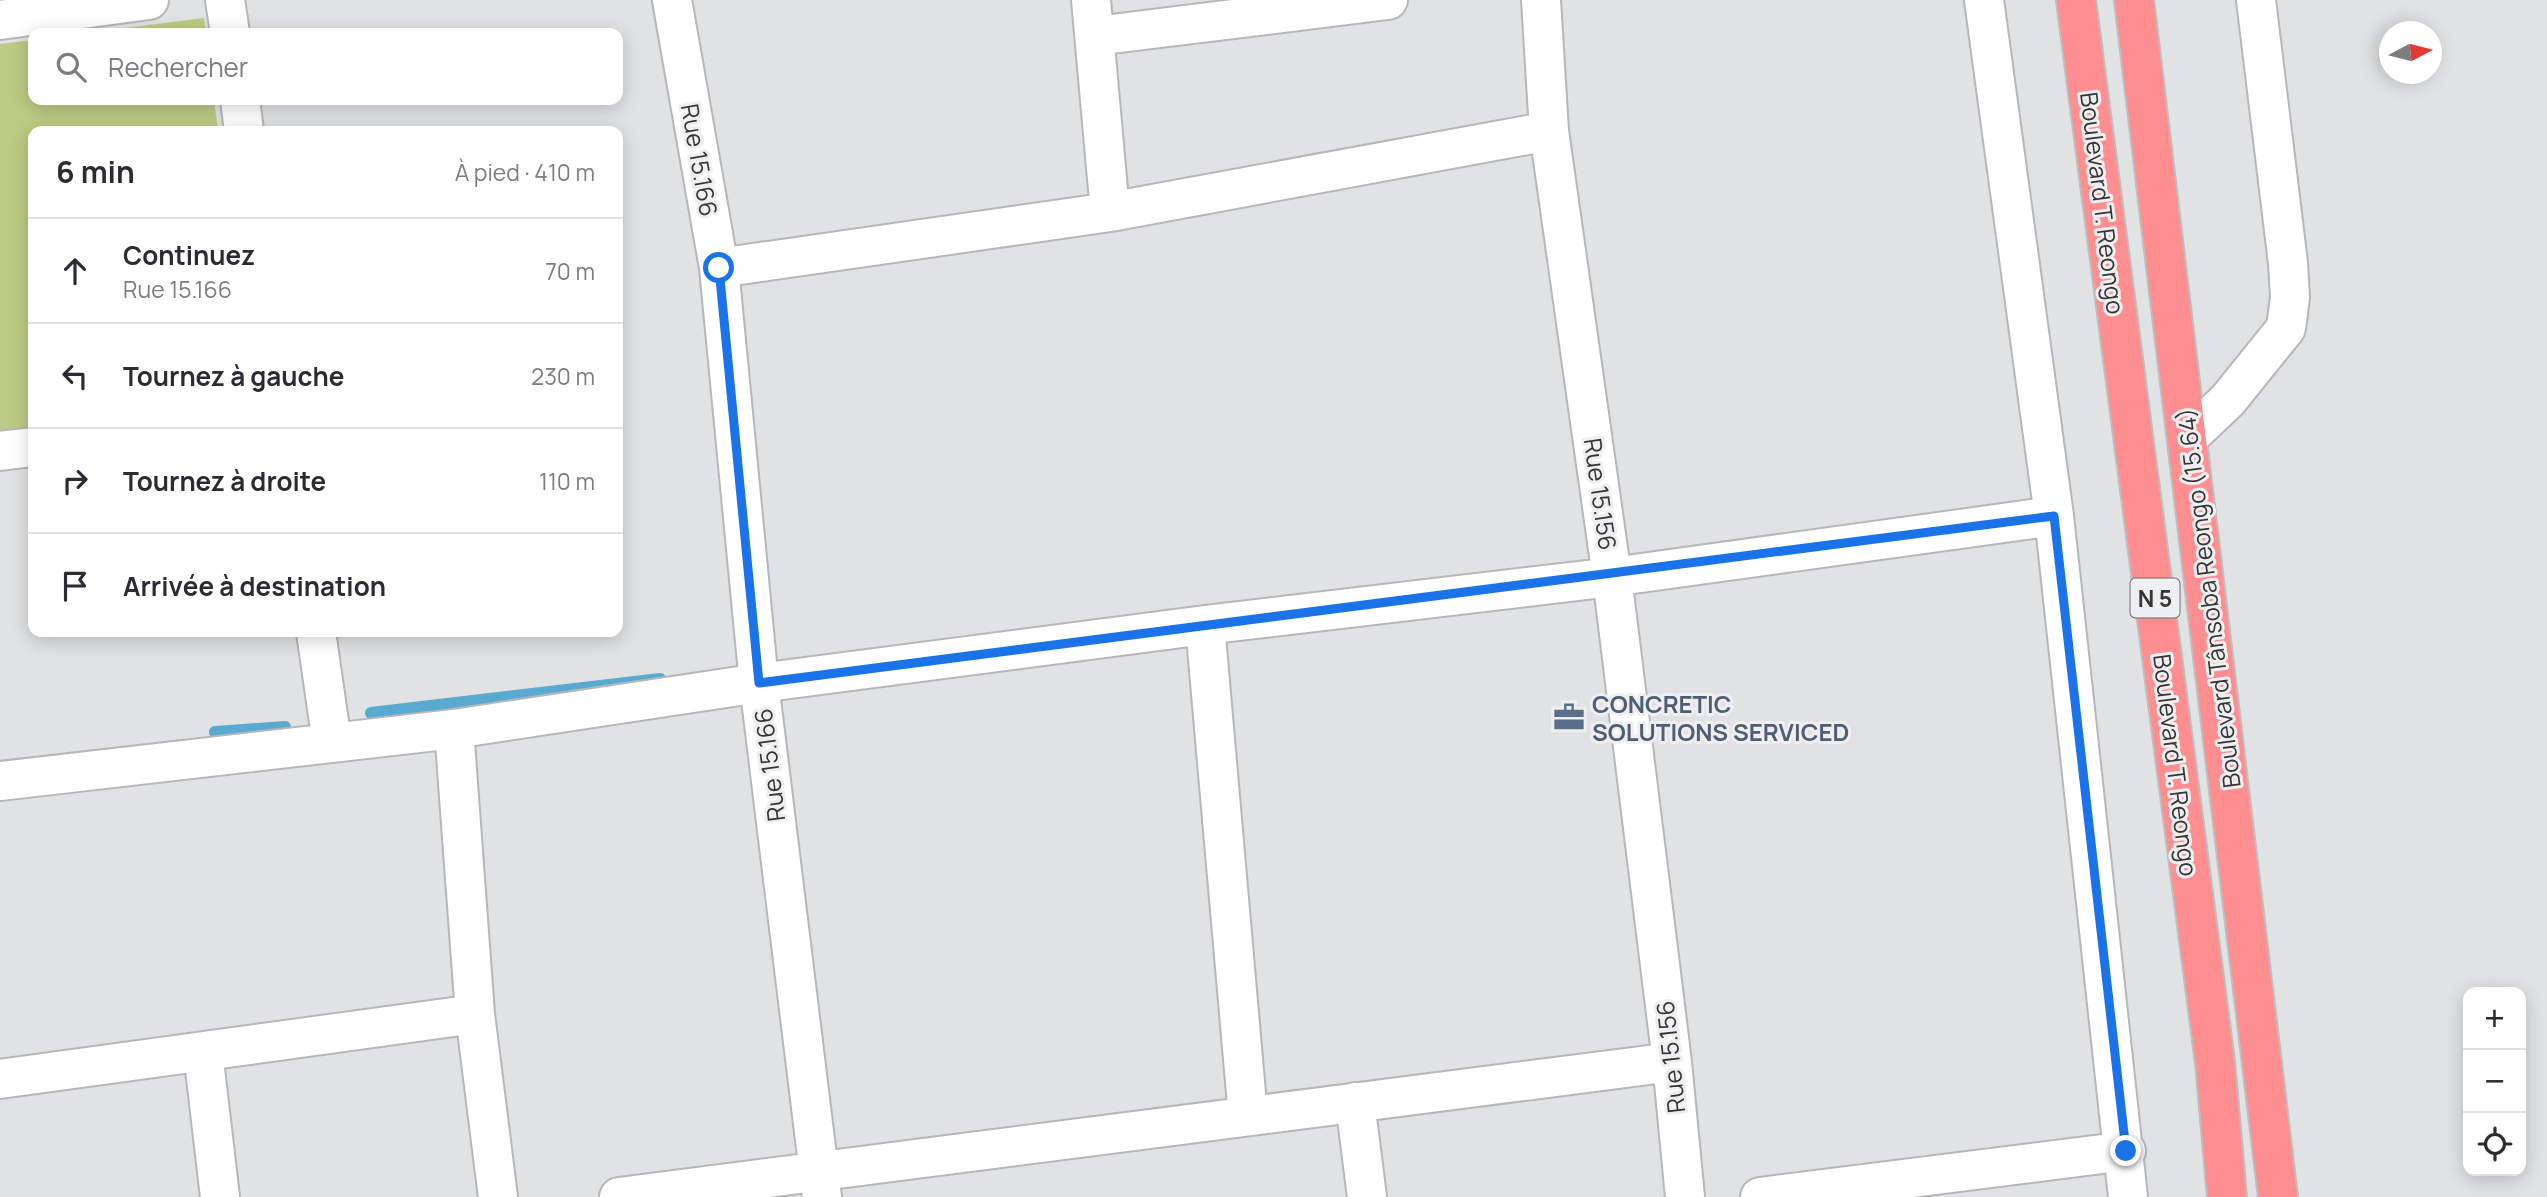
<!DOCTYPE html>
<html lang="fr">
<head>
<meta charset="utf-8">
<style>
	:root { --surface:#fff; --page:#f2f2f3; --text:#2b2b33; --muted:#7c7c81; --line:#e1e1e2 }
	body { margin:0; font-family:Manrope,sans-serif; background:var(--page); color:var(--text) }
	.controls { position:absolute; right:21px; bottom:21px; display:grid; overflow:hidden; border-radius:14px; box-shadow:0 4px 18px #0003 }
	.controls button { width:63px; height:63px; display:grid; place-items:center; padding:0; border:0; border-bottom:2px solid var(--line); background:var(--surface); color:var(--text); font:35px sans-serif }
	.compass { position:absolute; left:2379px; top:21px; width:63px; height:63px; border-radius:50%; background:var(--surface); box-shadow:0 4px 18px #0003; rotate:83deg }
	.stop { position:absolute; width:21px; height:21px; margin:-16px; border:5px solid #1a73e8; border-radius:50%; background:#fff }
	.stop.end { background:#1a73e8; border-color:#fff; box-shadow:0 2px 7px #0008 }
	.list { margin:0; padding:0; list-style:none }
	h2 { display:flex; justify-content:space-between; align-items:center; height:91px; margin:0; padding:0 28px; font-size:30px }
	h2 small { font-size:23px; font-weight:400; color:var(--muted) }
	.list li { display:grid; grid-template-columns:46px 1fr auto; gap:21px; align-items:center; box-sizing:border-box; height:105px; padding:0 28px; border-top:2px solid var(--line) }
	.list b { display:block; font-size:26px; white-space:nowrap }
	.list p { margin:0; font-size:23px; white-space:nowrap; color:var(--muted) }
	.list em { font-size:23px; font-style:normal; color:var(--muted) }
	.icon { flex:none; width:38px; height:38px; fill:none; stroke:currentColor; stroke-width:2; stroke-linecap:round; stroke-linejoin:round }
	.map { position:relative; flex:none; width:2547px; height:1197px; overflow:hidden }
	.search { position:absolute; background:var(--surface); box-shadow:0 4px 18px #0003; left:28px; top:28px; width:595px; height:77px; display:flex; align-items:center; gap:18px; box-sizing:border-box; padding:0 24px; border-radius:14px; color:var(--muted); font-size:26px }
	.panel { position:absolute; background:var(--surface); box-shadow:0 4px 18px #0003; left:28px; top:126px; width:595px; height:511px; border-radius:14px }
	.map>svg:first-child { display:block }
	.green { fill:#bccb83 }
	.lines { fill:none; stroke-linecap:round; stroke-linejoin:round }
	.stream { stroke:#58aad0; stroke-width:12 }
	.minor-casing { stroke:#b7b7b9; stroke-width:42 }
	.highway-casing { stroke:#bebebf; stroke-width:42 }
	.minor { stroke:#fff; stroke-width:38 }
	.highway { stroke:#fe8e8f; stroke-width:38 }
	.route { stroke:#1a73e8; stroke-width:9 }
	.labels { text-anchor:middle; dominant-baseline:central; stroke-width:6; stroke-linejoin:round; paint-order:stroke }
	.shield { fill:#efeff1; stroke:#6d6d6e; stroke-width:2 }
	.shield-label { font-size:23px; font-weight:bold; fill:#353536 }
	.street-label { font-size:24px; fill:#353536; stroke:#efeff1 }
	.service-label { font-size:24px; font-weight:bold; fill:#4e5e75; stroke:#efeff1; text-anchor:start }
</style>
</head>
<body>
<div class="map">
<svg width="2547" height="1197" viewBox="0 0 2547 1197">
	<rect width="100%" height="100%" fill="#e1e2e3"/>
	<path class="green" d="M 204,18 L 206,33 L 86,33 Z
		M 33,40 L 33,100 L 214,100 L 218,131 L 33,131 L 33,442 L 0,447 L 0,44 Z"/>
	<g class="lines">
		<path class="stream" d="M 371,713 L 660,679
			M 215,732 L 285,727"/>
		<defs>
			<path id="minor" d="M 225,0 L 230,33
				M 672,0 L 719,268 L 759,683 L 822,1197
				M 1091,0 L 1110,212
				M 1541,0 L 1549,131 L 1612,577 L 1672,1062 L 1685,1197
				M 1984,0 L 2054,516 L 2128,1197
				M 0,20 L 149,0
				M 1095,36 L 1388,0
				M 240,100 L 244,131
				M 719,268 L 1110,212 L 1549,131
				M 2189,437 L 2228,400 L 2286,328 L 2290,297 L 2288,263 L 2256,0
				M 0,451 L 33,447
				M 1205,625 L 1248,1116
				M 316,632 L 332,743
				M 454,729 L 475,1014 L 498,1197
				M 0,781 L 454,729 L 759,683 L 1205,625 L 1612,577 L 2054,516
				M 203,1052 L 220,1197
				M 0,1079 L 475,1014
				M 1355,1102 L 1367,1197
				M 619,1197 L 1672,1062
				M 1760,1197 L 2126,1151"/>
			<path id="highway" d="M 2076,0 L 2215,1062 L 2227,1197
				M 2134,0 L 2278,1197"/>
		</defs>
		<use href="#minor" class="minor-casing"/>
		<use href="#highway" class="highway-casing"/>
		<use href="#minor" class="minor"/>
		<use href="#highway" class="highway"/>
	</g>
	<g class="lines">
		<path class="route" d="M 719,268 L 759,683 C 1191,627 1623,575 2054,516 L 2126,1151"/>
	</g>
	<defs>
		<symbol id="office-bare" viewBox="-9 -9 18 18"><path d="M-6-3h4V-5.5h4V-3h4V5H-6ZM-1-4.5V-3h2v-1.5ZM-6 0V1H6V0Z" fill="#5c6f8a" stroke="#efeff1" stroke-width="2.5" paint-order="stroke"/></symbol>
	</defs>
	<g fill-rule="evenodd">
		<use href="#office-bare" x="1547" y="695" width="44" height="44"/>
	</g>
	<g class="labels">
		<rect class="shield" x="2130.5" y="578.5" width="49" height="39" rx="5"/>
		<g class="shield-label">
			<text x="2155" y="598">N 5</text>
		</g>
		<g class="street-label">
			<text transform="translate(700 160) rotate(80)">Rue 15.166</text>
			<text transform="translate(2103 203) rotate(83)">Boulevard T. Reongo</text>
			<text transform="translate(1601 494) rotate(82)">Rue 15.156</text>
			<text transform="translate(2208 598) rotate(-97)">Boulevard Tânsoba Reongo (15.64)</text>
			<text transform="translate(769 765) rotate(-97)">Rue 15.166</text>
			<text transform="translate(2176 765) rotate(83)">Boulevard T. Reongo</text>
			<text transform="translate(1670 1057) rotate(-96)">Rue 15.156</text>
		</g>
		<g class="service-label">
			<text x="1592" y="703">CONCRETIC<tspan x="1592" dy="28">SOLUTIONS SERVICED</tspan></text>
		</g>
	</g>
</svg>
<div class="controls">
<button>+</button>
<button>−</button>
<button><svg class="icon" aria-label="locate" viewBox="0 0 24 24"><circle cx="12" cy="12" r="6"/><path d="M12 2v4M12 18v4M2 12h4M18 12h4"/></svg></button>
</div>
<svg class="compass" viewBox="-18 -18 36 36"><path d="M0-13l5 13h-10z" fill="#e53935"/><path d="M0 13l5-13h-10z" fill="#7c7c81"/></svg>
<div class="stop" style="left:719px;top:268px"></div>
<div class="stop end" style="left:2126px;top:1151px"></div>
<div class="search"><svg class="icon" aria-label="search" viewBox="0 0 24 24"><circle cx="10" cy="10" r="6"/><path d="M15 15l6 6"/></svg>Rechercher</div>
<section class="panel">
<h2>6 min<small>À pied · 410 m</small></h2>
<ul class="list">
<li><svg class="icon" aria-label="ahead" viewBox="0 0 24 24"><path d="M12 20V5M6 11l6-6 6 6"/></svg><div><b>Continuez</b><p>Rue 15.166</p></div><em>70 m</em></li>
<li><svg class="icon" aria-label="left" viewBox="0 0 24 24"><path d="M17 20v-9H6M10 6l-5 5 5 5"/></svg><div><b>Tournez à gauche</b></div><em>230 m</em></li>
<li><svg class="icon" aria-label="right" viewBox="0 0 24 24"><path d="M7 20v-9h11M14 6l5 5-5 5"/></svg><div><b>Tournez à droite</b></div><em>110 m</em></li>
<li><svg class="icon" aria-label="arrive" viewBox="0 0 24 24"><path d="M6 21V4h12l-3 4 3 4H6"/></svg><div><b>Arrivée à destination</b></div></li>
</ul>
</section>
</div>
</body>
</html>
